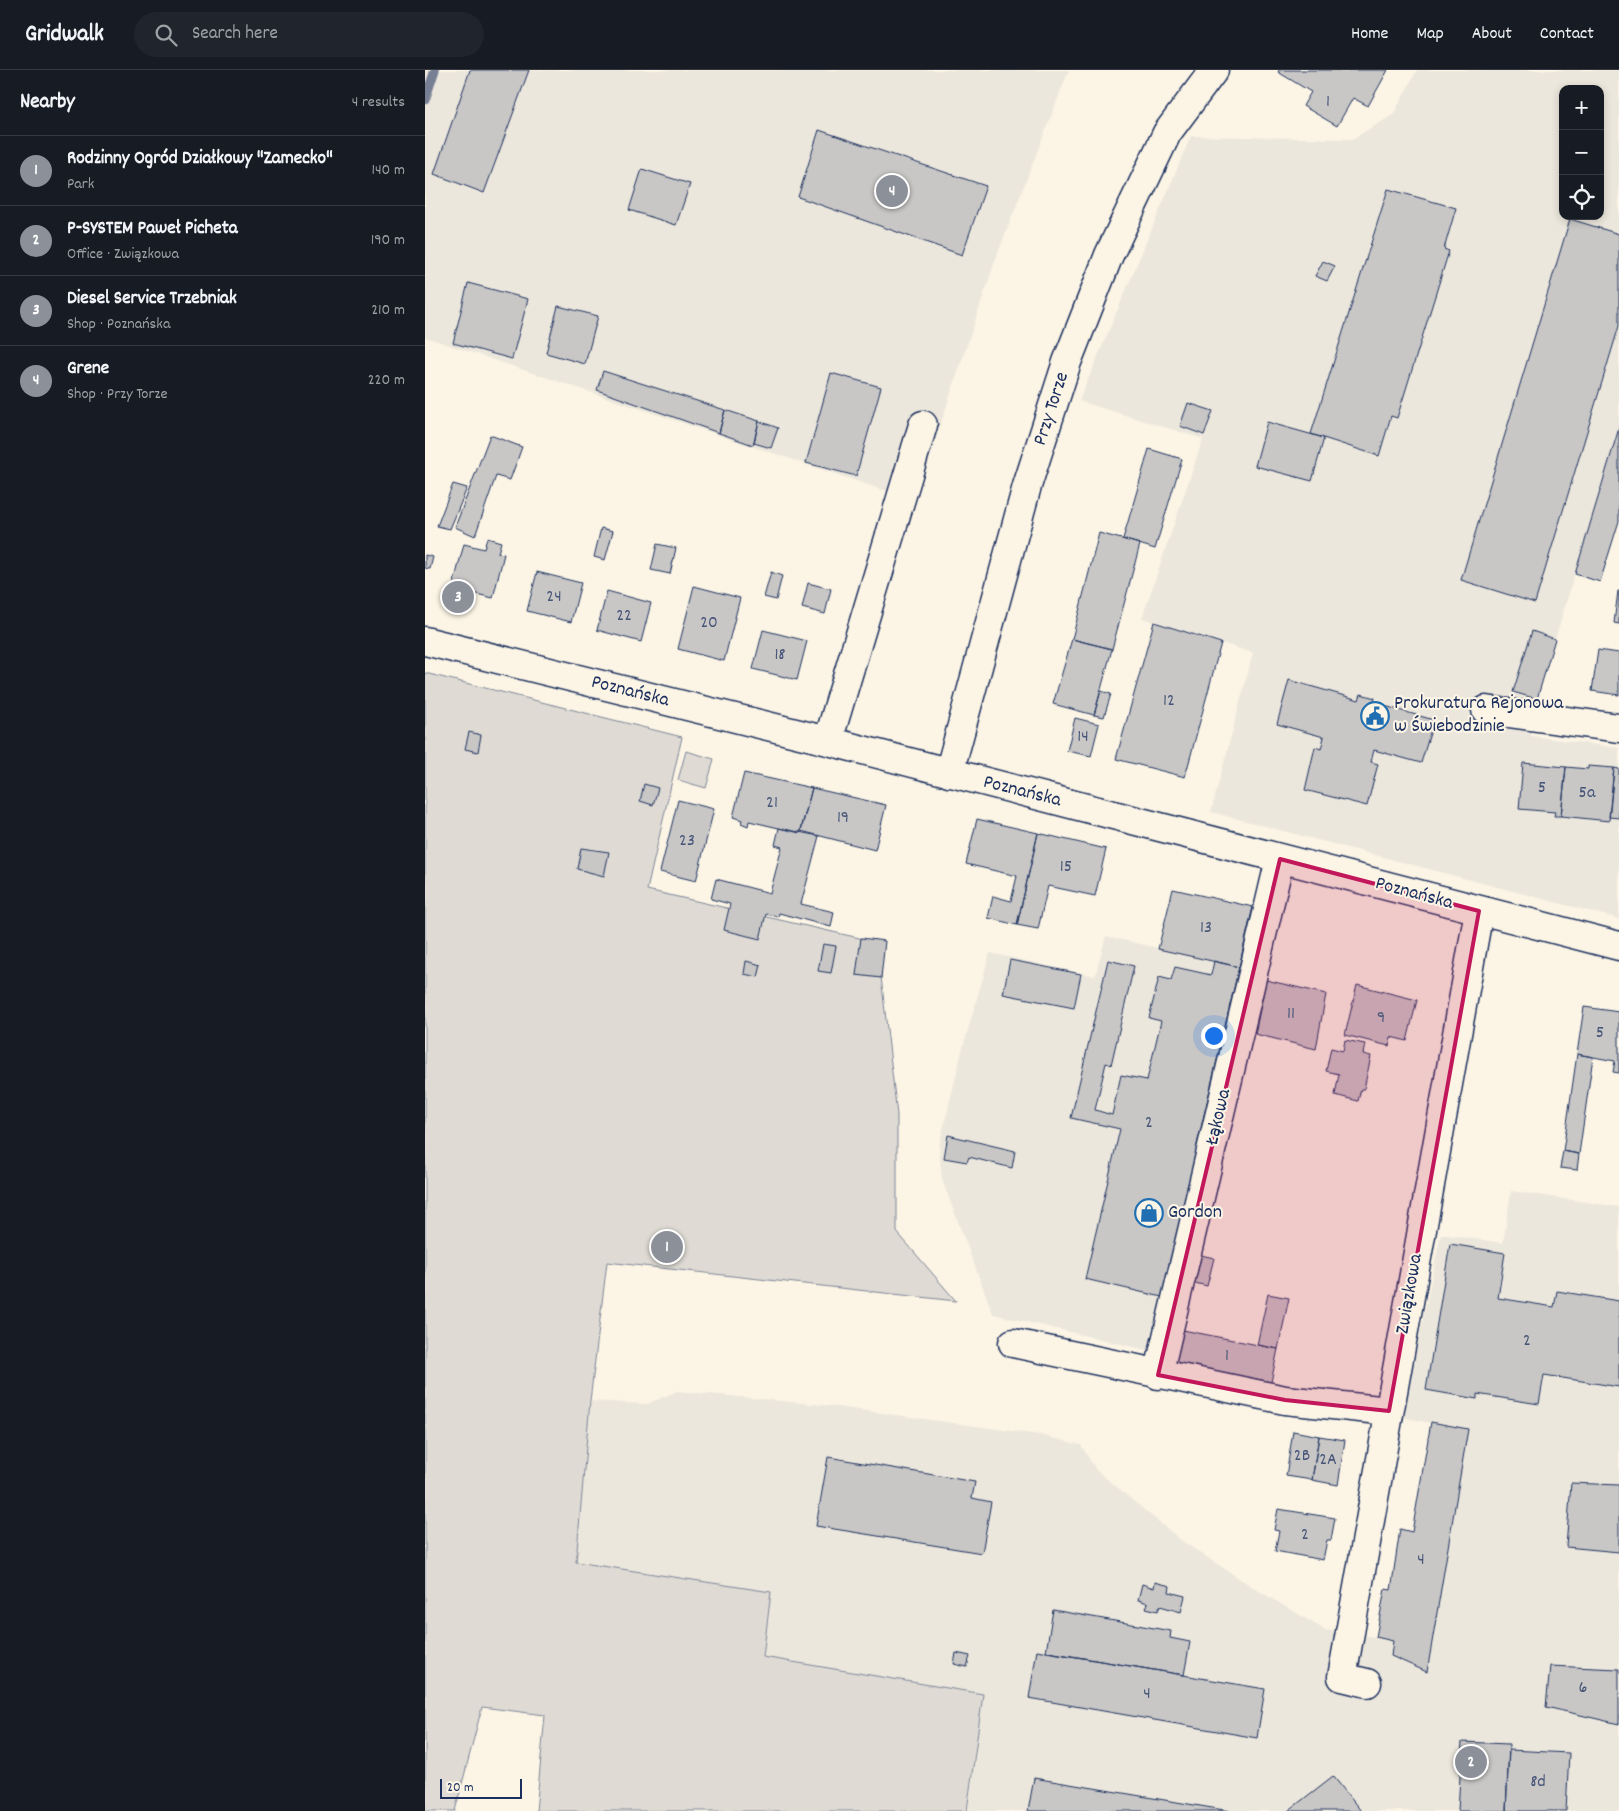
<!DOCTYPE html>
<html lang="en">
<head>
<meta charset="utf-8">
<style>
	:root { --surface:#171b24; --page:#20242c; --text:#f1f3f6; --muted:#9ea1a6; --line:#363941; --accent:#8c9099 }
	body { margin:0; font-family:Dekko,sans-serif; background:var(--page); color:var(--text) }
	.controls { position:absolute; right:15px; top:15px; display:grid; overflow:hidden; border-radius:10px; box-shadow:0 2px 8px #0003 }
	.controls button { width:45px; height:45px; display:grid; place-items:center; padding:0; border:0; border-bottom:1px solid var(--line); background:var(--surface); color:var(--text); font:25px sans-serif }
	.scale { position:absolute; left:15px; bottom:12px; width:82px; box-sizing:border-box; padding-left:5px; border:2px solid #1b2f5e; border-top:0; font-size:14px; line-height:18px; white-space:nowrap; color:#1b2f5e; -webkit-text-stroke:4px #fcf5e5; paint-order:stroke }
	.you { position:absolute; left:788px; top:965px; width:18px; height:18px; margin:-12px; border:4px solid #fff; border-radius:50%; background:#1a73e8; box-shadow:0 0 0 8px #1a73e833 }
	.badge { display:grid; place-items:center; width:32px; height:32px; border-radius:50%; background:var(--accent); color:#fff; font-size:16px; font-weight:700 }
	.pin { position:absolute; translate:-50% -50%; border:2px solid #fff; box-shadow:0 1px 5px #0006 }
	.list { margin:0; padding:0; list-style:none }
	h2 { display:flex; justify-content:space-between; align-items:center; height:65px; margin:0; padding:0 20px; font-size:21px }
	h2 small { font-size:16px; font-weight:400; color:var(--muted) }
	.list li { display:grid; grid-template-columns:32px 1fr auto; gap:15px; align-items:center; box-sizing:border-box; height:70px; padding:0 20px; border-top:1px solid var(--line) }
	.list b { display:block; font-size:19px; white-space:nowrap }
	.list p { margin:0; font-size:16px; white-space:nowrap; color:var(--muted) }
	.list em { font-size:16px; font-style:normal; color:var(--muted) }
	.icon { flex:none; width:28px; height:28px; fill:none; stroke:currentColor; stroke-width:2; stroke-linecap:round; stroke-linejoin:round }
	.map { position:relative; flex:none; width:1194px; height:1741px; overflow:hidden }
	header { display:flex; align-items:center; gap:30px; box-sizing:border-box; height:70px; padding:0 25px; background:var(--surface); border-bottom:1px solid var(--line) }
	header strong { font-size:24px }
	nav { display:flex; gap:28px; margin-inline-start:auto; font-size:18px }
	.search { width:350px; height:45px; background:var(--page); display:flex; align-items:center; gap:12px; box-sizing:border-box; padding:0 18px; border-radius:28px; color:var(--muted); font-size:19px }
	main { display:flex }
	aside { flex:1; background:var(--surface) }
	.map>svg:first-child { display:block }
	.built { fill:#ece7dc; fill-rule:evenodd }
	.green { fill:#dfdbd4; stroke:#7d8599 }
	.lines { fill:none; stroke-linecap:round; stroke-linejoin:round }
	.stream { stroke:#767f94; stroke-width:9 }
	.building { fill:#c8c7c6; stroke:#1b2f5e }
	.minor-casing { stroke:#1b2f5e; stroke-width:31 }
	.minor { stroke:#fcf5e5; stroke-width:28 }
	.marked { fill:#c2185b; fill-opacity:0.2; stroke:#c2185b; stroke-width:4; stroke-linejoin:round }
	.labels { text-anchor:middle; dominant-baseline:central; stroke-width:4; stroke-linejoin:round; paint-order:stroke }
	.number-label { font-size:18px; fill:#465578 }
	.street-label { font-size:20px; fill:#1b2f5e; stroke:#fcf5e5 }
	.poi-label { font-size:20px; fill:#1b2f5e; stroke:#fcf5e5; text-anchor:start }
</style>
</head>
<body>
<header>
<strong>Gridwalk</strong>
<div class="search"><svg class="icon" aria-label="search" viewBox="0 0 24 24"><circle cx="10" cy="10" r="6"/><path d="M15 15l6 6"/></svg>Search here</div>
<nav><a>Home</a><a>Map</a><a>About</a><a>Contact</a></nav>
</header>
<main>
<aside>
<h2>Nearby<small>4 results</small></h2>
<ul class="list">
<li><span class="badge">1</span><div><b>Rodzinny Ogród Działkowy &quot;Zamecko&quot;</b><p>Park</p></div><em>140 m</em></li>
<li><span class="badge">2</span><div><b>P-SYSTEM Paweł Picheta</b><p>Office · Związkowa</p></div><em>190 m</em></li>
<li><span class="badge">3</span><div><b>Diesel Service Trzebniak</b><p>Shop · Poznańska</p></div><em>210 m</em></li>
<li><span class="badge">4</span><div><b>Grene</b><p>Shop · Przy Torze</p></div><em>220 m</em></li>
</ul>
</aside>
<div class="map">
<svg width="1194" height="1741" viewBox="0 0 1194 1741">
	<rect width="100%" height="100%" fill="#fcf5e5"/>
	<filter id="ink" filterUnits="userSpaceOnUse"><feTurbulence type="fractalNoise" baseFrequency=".02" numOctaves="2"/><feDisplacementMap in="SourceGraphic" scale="10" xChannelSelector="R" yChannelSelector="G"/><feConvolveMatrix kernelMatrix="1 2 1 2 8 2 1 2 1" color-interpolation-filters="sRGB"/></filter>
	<g filter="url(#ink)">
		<path class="built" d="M 0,0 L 644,0 L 571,188 L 492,425 L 458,420 L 0,267 Z
			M 992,0 L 1194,0 L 1194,358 L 1112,629 L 1106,666 L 1194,678 L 1194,849 L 786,742 L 828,583 L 717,548 L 778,369 L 654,331 L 766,66 L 927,69 L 968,45 ZM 1138,19 L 1175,19 L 1175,146 L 1138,146 Z
			M 681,866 L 819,898 L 730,1282 L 568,1244 L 517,1110 L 514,1076 L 538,977 L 565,883 L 670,906 Z
			M 1086,1121 L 1194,1137 L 1194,1741 L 543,1741 L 558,1624 L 338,1587 L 346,1522 L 151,1492 L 165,1331 L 222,1334 L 252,1321 L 399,1335 L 616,1365 L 656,1375 L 671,1400 L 757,1471 L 826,1516 L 900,1560 L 951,1567 L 960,1519 L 966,1519 L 975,1459 L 987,1461 L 1006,1353 L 977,1347 L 1016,1164 L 1078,1173 Z"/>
		<path class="green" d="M 0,603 L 257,667 L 222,820 L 452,872 L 472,1045 L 472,1162 L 531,1231 L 182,1192 L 165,1331 L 151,1492 L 346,1522 L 338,1587 L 558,1624 L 542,1741 L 111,1741 L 120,1645 L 57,1637 L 30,1741 L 0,1741 Z
			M 261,681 L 289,689 L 281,718 L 253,710 Z"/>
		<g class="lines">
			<path class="stream" d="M 0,30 L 10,0"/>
		</g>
		<path class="building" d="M 45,0 L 104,0 L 59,123 L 9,104 Z
			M 854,0 L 963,0 L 943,36 L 928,28 L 912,56 L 878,36 L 886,22 L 853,2 Z
			M 394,60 L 561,116 L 537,185 L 373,127 Z
			M 217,99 L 265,114 L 251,155 L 204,140 Z
			M 963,119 L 1031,138 L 1019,179 L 1024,181 L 972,348 L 966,346 L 954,386 L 886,364 Z
			M 1145,149 L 1194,164 L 1194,256 L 1110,533 L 1036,510 Z
			M 898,191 L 910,196 L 902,211 L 890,206 Z
			M 43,213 L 103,229 L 87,289 L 28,273 Z
			M 133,236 L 173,246 L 160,294 L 121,283 Z
			M 178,301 L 300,340 L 294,363 L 172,320 Z
			M 406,303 L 456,317 L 431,406 L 381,393 Z
			M 763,333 L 788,341 L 779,365 L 755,356 Z
			M 300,340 L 334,351 L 328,375 L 294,363 Z
			M 334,351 L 353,358 L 346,378 L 329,373 Z
			M 842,352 L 899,368 L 887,411 L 830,396 Z
			M 1194,358 L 1194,451 L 1175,512 L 1150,504 Z
			M 65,365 L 97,377 L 85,410 L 71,406 L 50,466 L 30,457 Z
			M 724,379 L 757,389 L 730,479 L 698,469 Z
			M 28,414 L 42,418 L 25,459 L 12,456 Z
			M 176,458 L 188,461 L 180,490 L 169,487 Z
			M 674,463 L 715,474 L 687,579 L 647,569 Z
			M 62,468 L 76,472 L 73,483 L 79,484 L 68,528 L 51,524 L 50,530 L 26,524 L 39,474 L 59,479 Z
			M 232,474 L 251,478 L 245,504 L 226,500 Z
			M 0,485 L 8,487 L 5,499 L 0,498 Z
			M 112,502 L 156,513 L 146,552 L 102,541 Z
			M 346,502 L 357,506 L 351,530 L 339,527 Z
			M 383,513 L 406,519 L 400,544 L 377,538 Z
			M 269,516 L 315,528 L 299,591 L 253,579 Z
			M 182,521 L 226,533 L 216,572 L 172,560 Z
			M 1193,521 L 1194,521 L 1194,554 L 1189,553 Z
			M 729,552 L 796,573 L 760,707 L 691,689 Z
			M 338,560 L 382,571 L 372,610 L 328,599 Z
			M 1107,561 L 1130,569 L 1112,629 L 1088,622 Z
			M 647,569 L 687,579 L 669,645 L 628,634 Z
			M 1173,580 L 1194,583 L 1194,625 L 1167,621 Z
			M 864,610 L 934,630 L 936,624 L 950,628 L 949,633 L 1009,650 L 996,693 L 949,680 L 946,692 L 953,694 L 942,736 L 880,720 L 890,677 L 896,679 L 899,667 L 852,654 Z
			M 676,621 L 686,624 L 679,647 L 669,645 Z
			M 650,648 L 674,654 L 666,686 L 642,681 Z
			M 44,662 L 56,665 L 53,682 L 40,679 Z
			M 1098,693 L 1141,697 L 1136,746 L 1129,746 L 1130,742 L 1094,739 Z
			M 1163,696 L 1189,698 L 1184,751 L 1136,746 L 1141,697 L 1163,699 Z
			M 1189,698 L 1194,699 L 1194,748 L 1184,747 Z
			M 319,703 L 387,718 L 375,763 L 324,751 L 323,756 L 316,753 L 317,750 L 308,747 Z
			M 219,714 L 233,718 L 228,735 L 215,731 Z
			M 387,718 L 461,735 L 450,780 L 376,761 Z
			M 253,730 L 289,739 L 271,811 L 235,802 Z
			M 552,749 L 613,763 L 592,855 L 563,848 L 568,826 L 586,831 L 592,806 L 541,794 Z
			M 354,758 L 394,766 L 376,834 L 409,842 L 406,857 L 354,843 L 353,847 L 341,844 L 335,869 L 299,860 L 305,834 L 286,829 L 291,809 L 345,823 L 357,777 L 350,775 Z
			M 613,763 L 681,779 L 670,826 L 623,816 L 613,859 L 592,855 Z
			M 156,778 L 184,782 L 179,806 L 152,799 Z
			M 748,819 L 828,837 L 814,897 L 733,879 Z
			M 436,868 L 460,871 L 456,908 L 431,905 Z
			M 398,874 L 411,876 L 406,903 L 393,901 Z
			M 585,890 L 656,904 L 649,938 L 578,924 Z
			M 683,890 L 709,896 L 686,995 L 681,993 L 670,1040 L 687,1045 L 696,1005 L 722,1010 L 736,951 L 724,948 L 734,907 L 746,910 L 750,897 L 786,905 L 789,891 L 814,897 L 772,1075 L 774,1080 L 750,1184 L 747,1183 L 737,1227 L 660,1209 L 695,1059 L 646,1048 Z
			M 321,891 L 336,895 L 333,907 L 319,904 Z
			M 841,910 L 901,924 L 891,979 L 830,964 Z
			M 932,915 L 992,930 L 982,971 L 966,967 L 964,976 L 920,965 Z
			M 1159,937 L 1194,942 L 1194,1003 L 1188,1002 L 1190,991 L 1152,984 Z
			M 920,970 L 940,974 L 938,984 L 946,986 L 939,1019 L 936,1019 L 933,1031 L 910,1025 L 914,1004 L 901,1001 L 906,978 L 918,981 Z
			M 1152,984 L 1168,987 L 1154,1084 L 1138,1081 Z
			M 523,1065 L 590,1081 L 587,1098 L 544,1087 L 542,1092 L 519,1088 Z
			M 1138,1081 L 1154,1084 L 1152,1100 L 1135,1098 Z
			M 1025,1174 L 1080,1183 L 1073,1228 L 1129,1237 L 1132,1221 L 1194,1231 L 1194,1317 L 1119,1305 L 1114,1334 L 1052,1324 L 1052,1329 L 1001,1320 Z
			M 776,1185 L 789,1188 L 782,1216 L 770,1213 Z
			M 843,1224 L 864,1228 L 853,1279 L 832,1275 Z
			M 758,1260 L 853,1279 L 846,1312 L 750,1293 Z
			M 1006,1352 L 1043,1359 L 1002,1602 L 966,1586 L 968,1571 L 951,1567 L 960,1519 L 966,1520 L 975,1459 L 987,1462 Z
			M 868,1361 L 894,1366 L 887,1410 L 861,1406 Z
			M 894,1366 L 920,1370 L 913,1415 L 887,1410 Z
			M 403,1387 L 550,1412 L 547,1428 L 566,1432 L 557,1483 L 391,1456 Z
			M 1146,1413 L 1194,1415 L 1194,1482 L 1141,1477 Z
			M 853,1439 L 910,1448 L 906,1470 L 902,1470 L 898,1490 L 850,1481 L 854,1461 L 849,1460 Z
			M 730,1512 L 745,1516 L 744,1522 L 760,1526 L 756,1542 L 735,1536 L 733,1541 L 721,1538 L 723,1533 L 713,1530 L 717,1514 L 729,1518 Z
			M 628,1540 L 746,1561 L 745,1568 L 765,1572 L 759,1605 L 621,1582 Z
			M 612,1580 L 840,1619 L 832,1668 L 604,1628 Z
			M 531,1583 L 545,1586 L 542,1597 L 529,1594 Z
			M 1125,1596 L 1194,1599 L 1194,1654 L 1121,1637 Z
			M 1037,1672 L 1084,1674 L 1081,1741 L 1033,1741 Z
			M 1084,1680 L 1144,1683 L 1141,1741 L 1081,1741 Z
			M 908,1706 L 936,1741 L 863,1741 Z
			M 609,1708 L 805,1741 L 603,1741 Z"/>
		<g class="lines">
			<defs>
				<path id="minor" d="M 0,571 L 403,671 L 1194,876
					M 1061,640 L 1194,658
					M 403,671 L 498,355
					M 524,703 L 602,416 L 642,292 L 684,185 L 742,63 L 789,0
					M 588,1273 L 860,1330 L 964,1341
					M 733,1305 L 855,789
					M 942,1613 L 917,1607 L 1054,841"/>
			</defs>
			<use href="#minor" class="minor-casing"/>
			<use href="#minor" class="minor"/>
		</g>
	</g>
	<path class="marked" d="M 855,789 L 1054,841 L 964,1341 L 860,1330 L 733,1305 Z"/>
	<defs>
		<symbol id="civic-ring" viewBox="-11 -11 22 22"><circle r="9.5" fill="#fcf5e5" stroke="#1f6fb2" stroke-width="1.5"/><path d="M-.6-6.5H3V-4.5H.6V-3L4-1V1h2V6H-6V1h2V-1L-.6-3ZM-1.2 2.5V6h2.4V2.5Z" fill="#1f6fb2"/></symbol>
		<symbol id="shop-ring" viewBox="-11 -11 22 22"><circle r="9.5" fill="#fcf5e5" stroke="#1f6fb2" stroke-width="1.5"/><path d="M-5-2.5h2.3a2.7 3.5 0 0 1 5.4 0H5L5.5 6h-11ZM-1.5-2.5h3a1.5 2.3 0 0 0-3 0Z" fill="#1f6fb2"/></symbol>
	</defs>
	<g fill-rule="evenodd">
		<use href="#civic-ring" x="934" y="630" width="32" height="32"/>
		<use href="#shop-ring" x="708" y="1127" width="32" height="32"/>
	</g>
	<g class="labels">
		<g class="number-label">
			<text x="903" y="32">1</text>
			<text x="129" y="527">24</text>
			<text x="199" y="546">22</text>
			<text x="284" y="553">20</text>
			<text x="355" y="585">18</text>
			<text x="744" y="631">12</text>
			<text x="658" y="667">14</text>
			<text x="1117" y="718">5</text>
			<text x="1162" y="723">5a</text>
			<text x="347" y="733">21</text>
			<text x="418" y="748">19</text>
			<text x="262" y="771">23</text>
			<text x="641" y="797">15</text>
			<text x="781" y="858">13</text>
			<text x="866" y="944">11</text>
			<text x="956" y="948">9</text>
			<text x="1175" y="963">5</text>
			<text x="724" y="1053">2</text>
			<text x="1102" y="1271">2</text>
			<text x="802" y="1286">1</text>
			<text x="877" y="1386">2B</text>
			<text x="903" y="1390">2A</text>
			<text x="880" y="1465">2</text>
			<text x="996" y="1490">4</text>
			<text x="1158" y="1618">6</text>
			<text x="722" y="1624">4</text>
			<text x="1113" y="1712">8d</text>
		</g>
		<g class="street-label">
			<text transform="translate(627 339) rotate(-72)">Przy Torze</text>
			<text transform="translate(205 622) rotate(14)">Poznańska</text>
			<text transform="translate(597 722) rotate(14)">Poznańska</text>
			<text transform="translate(989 824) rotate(15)">Poznańska</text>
			<text transform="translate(794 1047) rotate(-77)">Łąkowa</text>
			<text transform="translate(985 1224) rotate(-80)">Związkowa</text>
		</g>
		<g class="poi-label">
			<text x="969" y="634">Prokuratura Rejonowa<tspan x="969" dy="23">w Świebodzinie</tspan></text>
			<text x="743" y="1143">Gordon</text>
		</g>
	</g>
</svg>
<div class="controls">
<button>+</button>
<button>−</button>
<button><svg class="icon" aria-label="locate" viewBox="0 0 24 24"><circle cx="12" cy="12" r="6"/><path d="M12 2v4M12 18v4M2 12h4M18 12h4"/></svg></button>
</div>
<div class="scale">20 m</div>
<div class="you"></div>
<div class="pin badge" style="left:242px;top:1177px">1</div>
<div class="pin badge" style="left:1046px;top:1692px">2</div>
<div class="pin badge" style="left:33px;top:527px">3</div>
<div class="pin badge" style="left:467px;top:121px">4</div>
</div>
</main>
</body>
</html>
